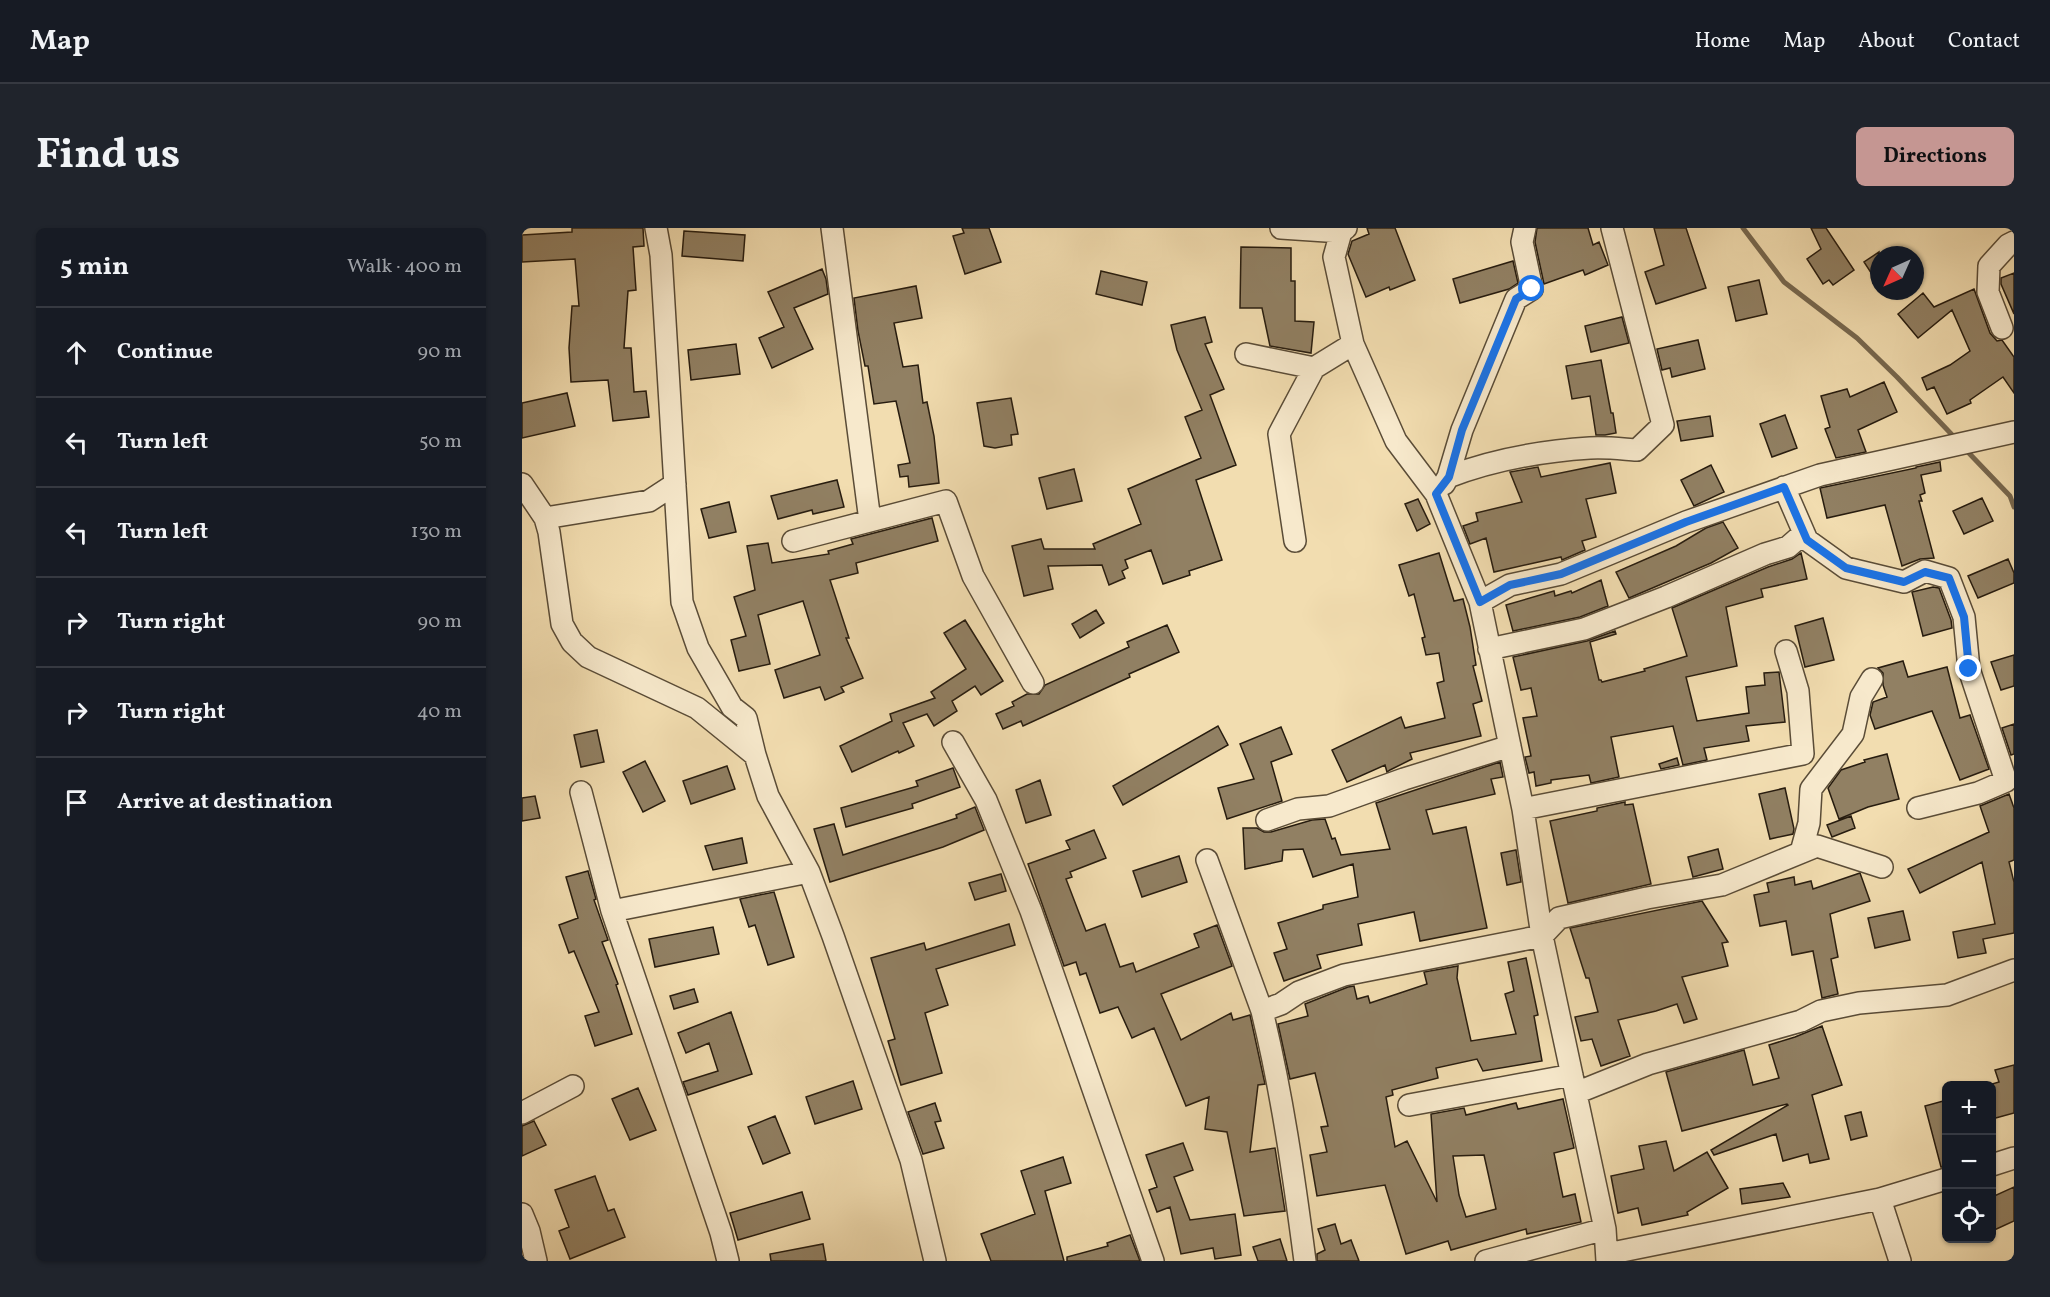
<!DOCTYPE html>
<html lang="en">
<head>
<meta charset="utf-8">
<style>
	:root { --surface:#171b24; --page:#20242c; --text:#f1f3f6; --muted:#9ea1a6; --line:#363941; --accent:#c59692 }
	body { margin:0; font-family:Vollkorn,serif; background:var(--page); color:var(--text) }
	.controls { position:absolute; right:18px; bottom:18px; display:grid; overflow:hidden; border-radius:9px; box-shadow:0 2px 4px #0004 }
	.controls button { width:54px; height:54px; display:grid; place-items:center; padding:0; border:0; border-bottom:2px solid var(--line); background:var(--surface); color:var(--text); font:30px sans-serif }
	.compass { position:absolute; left:1348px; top:18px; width:54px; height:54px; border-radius:50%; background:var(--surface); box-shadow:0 2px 4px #0004; rotate:225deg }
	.stop { position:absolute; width:18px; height:18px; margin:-14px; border:4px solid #1a73e8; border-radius:50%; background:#fff }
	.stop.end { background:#1a73e8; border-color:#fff; box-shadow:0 2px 6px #0008 }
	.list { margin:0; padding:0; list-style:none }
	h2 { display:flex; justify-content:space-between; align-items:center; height:78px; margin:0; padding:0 24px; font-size:26px }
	h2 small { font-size:20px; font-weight:400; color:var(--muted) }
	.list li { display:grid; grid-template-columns:39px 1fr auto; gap:18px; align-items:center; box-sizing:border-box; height:90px; padding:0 24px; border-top:2px solid var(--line) }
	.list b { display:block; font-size:22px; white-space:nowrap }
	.list em { font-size:20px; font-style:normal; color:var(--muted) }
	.icon { flex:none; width:33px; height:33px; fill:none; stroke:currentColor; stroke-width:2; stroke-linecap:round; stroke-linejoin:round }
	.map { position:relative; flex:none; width:1492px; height:1033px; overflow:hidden; border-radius:9px }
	header { display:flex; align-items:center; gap:36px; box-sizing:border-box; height:84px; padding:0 30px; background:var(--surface); border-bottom:2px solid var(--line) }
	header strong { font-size:28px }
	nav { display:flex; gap:33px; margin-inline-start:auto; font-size:21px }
	.intro { display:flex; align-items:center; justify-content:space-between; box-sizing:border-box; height:144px; padding:0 36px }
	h1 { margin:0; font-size:42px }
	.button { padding:15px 27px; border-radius:9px; background:var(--accent); color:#111; font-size:21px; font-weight:700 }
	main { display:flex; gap:36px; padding:0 36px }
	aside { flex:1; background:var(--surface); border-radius:9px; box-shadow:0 2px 4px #0004 }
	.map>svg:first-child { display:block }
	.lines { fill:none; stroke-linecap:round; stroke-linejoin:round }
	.stream { stroke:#77684f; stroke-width:5 }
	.building { fill:#918063; stroke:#271c0f; stroke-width:1.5; fill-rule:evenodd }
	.minor-casing { stroke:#5a4c37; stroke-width:24 }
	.minor { stroke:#f7e9cc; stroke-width:21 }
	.route { stroke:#1a73e8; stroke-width:8 }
</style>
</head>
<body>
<header>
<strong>Map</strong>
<nav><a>Home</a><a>Map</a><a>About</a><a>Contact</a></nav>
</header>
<div class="intro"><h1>Find us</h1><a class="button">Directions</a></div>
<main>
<aside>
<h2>5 min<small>Walk · 400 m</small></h2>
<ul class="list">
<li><svg class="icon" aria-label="ahead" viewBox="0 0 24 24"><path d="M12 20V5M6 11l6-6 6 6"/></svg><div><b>Continue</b></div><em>90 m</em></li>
<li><svg class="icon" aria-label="left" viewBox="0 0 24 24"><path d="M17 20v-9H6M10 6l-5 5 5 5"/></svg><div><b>Turn left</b></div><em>50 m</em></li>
<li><svg class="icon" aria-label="left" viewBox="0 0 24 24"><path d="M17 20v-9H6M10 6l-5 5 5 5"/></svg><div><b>Turn left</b></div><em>130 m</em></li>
<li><svg class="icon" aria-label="right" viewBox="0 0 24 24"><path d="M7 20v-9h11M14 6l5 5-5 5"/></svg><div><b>Turn right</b></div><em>90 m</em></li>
<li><svg class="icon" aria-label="right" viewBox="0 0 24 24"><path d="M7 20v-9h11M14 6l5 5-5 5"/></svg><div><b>Turn right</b></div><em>40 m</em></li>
<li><svg class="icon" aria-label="arrive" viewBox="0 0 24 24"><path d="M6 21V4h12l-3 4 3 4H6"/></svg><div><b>Arrive at destination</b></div></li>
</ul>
</aside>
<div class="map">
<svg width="1492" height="1033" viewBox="0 0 1492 1033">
	<rect width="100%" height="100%" fill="#f2ddb0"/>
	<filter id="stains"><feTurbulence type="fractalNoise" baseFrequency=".00333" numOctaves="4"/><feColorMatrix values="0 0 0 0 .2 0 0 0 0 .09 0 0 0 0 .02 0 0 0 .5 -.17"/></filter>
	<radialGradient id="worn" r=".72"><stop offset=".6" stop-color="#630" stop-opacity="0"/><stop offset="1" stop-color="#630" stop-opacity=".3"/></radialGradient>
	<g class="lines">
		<path class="stream" d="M 1221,0 L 1262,54 L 1335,110 L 1375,149 L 1435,212
			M 1443,221 L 1488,268 L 1492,279"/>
	</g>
	<path class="building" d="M 50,0 L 121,0 L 122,18 L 111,19 L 114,62 L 106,63 L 102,120 L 109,120 L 112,164 L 124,163 L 127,189 L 91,193 L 86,152 L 49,154 L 47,120 L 50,78 L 57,78 L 53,31 L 0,34 L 0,7 L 50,4 Z
		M 440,0 L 467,0 L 479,34 L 443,46 L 431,8 L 442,5 Z
		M 845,0 L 873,0 L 893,52 L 868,62 L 867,59 L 844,69 L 826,26 L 830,13 L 847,6 Z
		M 1015,0 L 1066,0 L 1071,17 L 1077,14 L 1086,37 L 1063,47 L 1061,42 L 1022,56 L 1013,14 Z
		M 1132,0 L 1164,0 L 1184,60 L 1134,76 L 1123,44 L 1142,37 Z
		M 1289,0 L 1304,0 L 1332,42 L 1311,57 L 1307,52 L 1301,56 L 1285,31 L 1299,21 Z
		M 162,3 L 223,7 L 221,33 L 160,28 Z
		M 719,19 L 769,20 L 769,53 L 773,53 L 773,93 L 792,94 L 789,125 L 748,118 L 740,80 L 718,80 Z
		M 1357,24 L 1357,57 L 1342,34 Z
		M 991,33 L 996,55 L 987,61 L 938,75 L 931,51 Z
		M 300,41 L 304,51 L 306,66 L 272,80 L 291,121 L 250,140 L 237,110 L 262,99 L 246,64 Z
		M 579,43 L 625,54 L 620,77 L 574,66 Z
		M 1492,45 L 1492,86 L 1479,56 L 1479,50 Z
		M 1237,52 L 1245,86 L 1214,93 L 1206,59 Z
		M 394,58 L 400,90 L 372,95 L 381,139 L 396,137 L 401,175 L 405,174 L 412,208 L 417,255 L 387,259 L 386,248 L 378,249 L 376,237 L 388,235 L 374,173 L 352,176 L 346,138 L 343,138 L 336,103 L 332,70 Z
		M 1452,61 L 1468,105 L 1475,113 L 1480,112 L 1492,129 L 1492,165 L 1481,149 L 1448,172 L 1449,175 L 1425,186 L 1412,159 L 1405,162 L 1400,150 L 1428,137 L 1448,123 L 1430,82 L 1396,110 L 1376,86 L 1401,65 L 1412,79 Z
		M 683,89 L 690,114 L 683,116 L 702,161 L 688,167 L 714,237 L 674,252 L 700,332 L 667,343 L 668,347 L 641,356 L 629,322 L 603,332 L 606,340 L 600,343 L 603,350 L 587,357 L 580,337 L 526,338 L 531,361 L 502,368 L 490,318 L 519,311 L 522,321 L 573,321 L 571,316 L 619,296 L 606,261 L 679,230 L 663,189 L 680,182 L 655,122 L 649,97 Z
		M 1100,89 L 1107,115 L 1069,124 L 1063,98 Z
		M 1176,112 L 1183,141 L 1150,149 L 1148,140 L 1140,142 L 1135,121 Z
		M 214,116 L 218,146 L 169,152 L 166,122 Z
		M 1079,132 L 1089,185 L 1091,185 L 1094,205 L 1083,207 L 1074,207 L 1068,168 L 1050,171 L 1044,138 Z
		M 1362,154 L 1375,184 L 1336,202 L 1344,224 L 1314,230 L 1303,201 L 1308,199 L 1299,168 L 1325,161 L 1328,169 Z
		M 45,165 L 53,198 L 0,210 L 0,175 Z
		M 489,170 L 496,206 L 489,207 L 490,217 L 473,220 L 462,218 L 455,175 Z
		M 1263,187 L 1275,220 L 1250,229 L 1238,196 Z
		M 1188,188 L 1191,208 L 1159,213 L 1155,193 Z
		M 1418,234 L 1419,243 L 1399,247 L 1403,265 L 1398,267 L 1400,273 L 1397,273 L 1412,330 L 1398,331 L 1380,338 L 1363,277 L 1305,290 L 1298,260 L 1394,240 L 1394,239 Z
		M 1088,235 L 1094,265 L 1064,271 L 1074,309 L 1060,313 L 1063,322 L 1040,332 L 1039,329 L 972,344 L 964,310 L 948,316 L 941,298 L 956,293 L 954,285 L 1000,274 L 988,244 L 1016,239 L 1019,249 Z
		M 1189,237 L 1202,264 L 1172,278 L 1159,252 Z
		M 552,241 L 560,273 L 525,281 L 517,250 Z
		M 315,252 L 322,279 L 291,286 L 290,282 L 256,291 L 249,268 Z
		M 1460,270 L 1471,293 L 1442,306 L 1431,283 Z
		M 896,271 L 908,296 L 895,303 L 883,276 Z
		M 207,274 L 214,304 L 187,310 L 179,281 Z
		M 410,290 L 416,313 L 334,335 L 336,345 L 308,352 L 327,410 L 324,410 L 341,450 L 319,459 L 322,464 L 303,472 L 298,459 L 262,470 L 253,442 L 298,427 L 281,373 L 236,387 L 248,436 L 217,443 L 209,412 L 224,408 L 212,369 L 233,362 L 225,318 L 246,315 L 250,335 L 307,326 L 306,323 L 331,316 L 329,311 Z
		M 1201,294 L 1216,320 L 1189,335 L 1107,370 L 1094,344 L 1154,318 L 1184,300 Z
		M 917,325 L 932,373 L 941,371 L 948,399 L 954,437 L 951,438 L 960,473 L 951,476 L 959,508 L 888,525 L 890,531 L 868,542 L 865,544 L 863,537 L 825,554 L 810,522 L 879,489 L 883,500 L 923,490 L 915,455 L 922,453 L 917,425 L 904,427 L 900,410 L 903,409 L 892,366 L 887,368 L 877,337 Z
		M 1279,325 L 1285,351 L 1239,361 L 1241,369 L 1204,379 L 1215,438 L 1164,449 L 1175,493 L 1227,485 L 1224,459 L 1243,457 L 1242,445 L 1257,444 L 1263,494 L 1224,498 L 1227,513 L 1182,520 L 1185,532 L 1161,537 L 1151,498 L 1089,509 L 1097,549 L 1069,555 L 1067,547 L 1029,552 L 1029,555 L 1014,558 L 1012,544 L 1007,545 L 1003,529 L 1009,528 L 1001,490 L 1015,488 L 1009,460 L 999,462 L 991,429 L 1065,413 L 1093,403 L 1094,406 L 1068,414 L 1077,452 L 1079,452 L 1080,454 L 1123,443 L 1122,441 L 1165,428 L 1150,380 L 1246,339 L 1270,331 Z
		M 1486,331 L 1492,345 L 1492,355 L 1456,370 L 1446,348 Z
		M 1079,352 L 1086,378 L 1058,389 L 991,403 L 984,377 L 1032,363 L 1033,368 L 1049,363 L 1050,365 Z
		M 1411,359 L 1417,360 L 1429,392 L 1430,400 L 1401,408 L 1390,364 Z
		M 574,382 L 582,395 L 558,410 L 550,396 Z
		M 1301,390 L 1312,432 L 1283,439 L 1273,398 Z
		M 443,392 L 481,453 L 459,467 L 453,458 L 430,473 L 435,483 L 412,498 L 405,486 L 381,495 L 392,518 L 377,525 L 376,523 L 330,544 L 318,518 L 370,493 L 368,486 L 413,470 L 409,464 L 444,441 L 422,405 Z
		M 645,397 L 657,424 L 607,446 L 608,449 L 501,498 L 499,493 L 481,501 L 474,486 L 492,478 L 490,474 L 505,466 L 517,466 L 523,457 L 607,419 L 605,414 Z
		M 1492,427 L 1492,458 L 1479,462 L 1469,434 Z
		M 1381,433 L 1386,449 L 1425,439 L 1438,490 L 1448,487 L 1467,541 L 1438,552 L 1410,483 L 1353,501 L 1348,487 L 1351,474 L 1365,469 L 1361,457 L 1361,445 L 1356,440 Z
		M 1492,496 L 1492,526 L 1489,527 L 1480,500 Z
		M 696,498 L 706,517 L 601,577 L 591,558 Z
		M 759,499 L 770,526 L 749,534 L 760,573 L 705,591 L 696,560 L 732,551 L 718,516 Z
		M 75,502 L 82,534 L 59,539 L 52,507 Z
		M 1365,526 L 1377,571 L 1346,579 L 1317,591 L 1306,560 L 1319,542 L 1343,534 L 1342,532 Z
		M 1155,530 L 1157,537 L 1139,541 L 1137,536 Z
		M 123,533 L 143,573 L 121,584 L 101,544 Z
		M 978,534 L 981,549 L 969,551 L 973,566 L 904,582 L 911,606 L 944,599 L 965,700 L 898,713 L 892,684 L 836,696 L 840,717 L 795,727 L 799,740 L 762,753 L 752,725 L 765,721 L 756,695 L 801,681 L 801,677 L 836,669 L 831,636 L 791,649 L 781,621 L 761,622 L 760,633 L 723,641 L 721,600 L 735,600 L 742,604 L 749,604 L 790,592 L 803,591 L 810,611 L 813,610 L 819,627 L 868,621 L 854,575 Z
		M 205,538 L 213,561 L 169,576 L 161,553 Z
		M 431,540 L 438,559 L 390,576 L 391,580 L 324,599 L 319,580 L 396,558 L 394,553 Z
		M 518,552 L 529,587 L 504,595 L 494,562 Z
		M 1263,560 L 1272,601 L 1271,606 L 1248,611 L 1237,566 Z
		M 1487,566 L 1492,580 L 1492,632 L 1487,634 L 1492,654 L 1492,705 L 1461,711 L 1464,725 L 1436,730 L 1431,704 L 1473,696 L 1460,634 L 1398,665 L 1386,641 L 1467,604 L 1458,578 Z
		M 13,568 L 18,590 L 0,593 L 0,570 Z
		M 1103,574 L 1103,577 L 1111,576 L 1129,656 L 1046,675 L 1028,593 L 1075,583 L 1075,580 Z
		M 453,579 L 462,602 L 421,619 L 308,654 L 292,601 L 312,596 L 321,627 L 435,590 L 434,587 Z
		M 1329,588 L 1333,600 L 1310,609 L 1305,597 Z
		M 572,602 L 584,630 L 548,644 L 550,649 L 544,651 L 564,703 L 583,696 L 598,739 L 611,735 L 614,744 L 677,719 L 672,706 L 695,697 L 710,738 L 639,766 L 659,812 L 709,785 L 711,792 L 728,787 L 743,856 L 736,857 L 728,924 L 753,920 L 763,983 L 722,988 L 705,904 L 683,901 L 687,869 L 664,878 L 632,800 L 610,810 L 596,779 L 578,785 L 564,745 L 558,747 L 554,734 L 542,738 L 506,636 L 548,621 L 544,613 Z
		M 220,610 L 225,635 L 191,642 L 183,618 Z
		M 1196,621 L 1201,641 L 1171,649 L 1166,629 Z
		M 994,622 L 999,654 L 985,657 L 979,625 Z
		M 657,628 L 665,654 L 620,669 L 611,643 Z
		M 66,643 L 74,671 L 72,672 L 86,712 L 80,714 L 96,756 L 94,757 L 110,806 L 73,818 L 63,788 L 77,784 L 52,723 L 47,725 L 37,697 L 56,690 L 44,649 Z
		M 1338,645 L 1348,673 L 1308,686 L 1316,729 L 1309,731 L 1316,766 L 1300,770 L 1291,723 L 1270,727 L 1264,693 L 1238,698 L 1232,667 L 1247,664 L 1245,655 L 1272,649 L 1273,657 L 1289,653 L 1291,661 Z
		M 479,646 L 484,663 L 453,672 L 447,655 Z
		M 252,664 L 272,729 L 246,737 L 233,697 L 227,699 L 218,671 Z
		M 1180,673 L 1206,714 L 1200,715 L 1206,738 L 1160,749 L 1175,791 L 1162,795 L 1155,776 L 1134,783 L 1096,792 L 1108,828 L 1079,838 L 1070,811 L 1059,813 L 1053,789 L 1076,784 L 1067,750 L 1064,750 L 1048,700 Z
		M 1381,683 L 1388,712 L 1353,720 L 1346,690 Z
		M 487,696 L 493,717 L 414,741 L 426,777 L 403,785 L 420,845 L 379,857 L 366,813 L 373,811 L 349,730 L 402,715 L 404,722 Z
		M 191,699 L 197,726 L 133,739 L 127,711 Z
		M 1004,730 L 1016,787 L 1012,788 L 1020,833 L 961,843 L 955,831 L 914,840 L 916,850 L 870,862 L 871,867 L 864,869 L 873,919 L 885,913 L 915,974 L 909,886 L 942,880 L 944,887 L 994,875 L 996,881 L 1041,871 L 1052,920 L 1032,925 L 1041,969 L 1053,966 L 1059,994 L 1005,1006 L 1004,1001 L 929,1022 L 926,1013 L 884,1026 L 863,957 L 795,968 L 788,927 L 805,924 L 799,899 L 806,898 L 793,845 L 768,851 L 756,796 L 786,788 L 783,776 L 826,759 L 832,758 L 835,771 L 846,768 L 848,775 L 905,756 L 902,744 L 936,738 L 935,750 L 949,813 L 994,806 L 983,766 L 992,763 L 986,734 ZM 962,927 L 974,981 L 944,989 L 937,967 L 931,928 Z
		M 172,761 L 176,774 L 152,781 L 148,768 Z
		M 209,784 L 230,846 L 166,867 L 161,854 L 196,843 L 187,815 L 164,825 L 156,805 Z
		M 1300,798 L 1320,857 L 1290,867 L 1307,931 L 1288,935 L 1286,926 L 1261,933 L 1254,906 L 1192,927 L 1189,922 L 1266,877 L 1265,876 L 1160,903 L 1144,844 L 1222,822 L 1231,857 L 1257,850 L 1247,817 L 1273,809 Z
		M 1492,837 L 1492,885 L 1470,891 L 1470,856 L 1477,854 L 1473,842 Z
		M 331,853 L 340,881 L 293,896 L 284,869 Z
		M 116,860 L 134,902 L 108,912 L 90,871 Z
		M 1425,872 L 1425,939 L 1419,939 L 1403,878 Z
		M 413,875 L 419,893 L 413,894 L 422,920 L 401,926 L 386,884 Z
		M 1339,884 L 1345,908 L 1329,912 L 1323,888 Z
		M 253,888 L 268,925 L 241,936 L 226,899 Z
		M 12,893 L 24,917 L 0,928 L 0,898 Z
		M 1144,913 L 1152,943 L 1185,924 L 1206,960 L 1165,984 L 1166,987 L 1120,997 L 1116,980 L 1096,985 L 1089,948 L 1122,941 L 1117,918 Z
		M 661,915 L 671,942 L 652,949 L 668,992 L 713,986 L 719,1027 L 693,1031 L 691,1020 L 659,1026 L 648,979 L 635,984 L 627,962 L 635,959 L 624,927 Z
		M 541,929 L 549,955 L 523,963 L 542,1033 L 469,1033 L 459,1006 L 513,986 L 499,943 Z
		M 73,948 L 86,983 L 92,981 L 103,1009 L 48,1031 L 37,1003 L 47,999 L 33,962 Z
		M 1261,955 L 1268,969 L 1220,976 L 1218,961 Z
		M 1492,959 L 1492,993 L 1470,1003 L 1470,969 Z
		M 280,964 L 288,991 L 216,1012 L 208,985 Z
		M 813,996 L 819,1016 L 829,1012 L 837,1033 L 795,1033 L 795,1026 L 803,1022 L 796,1001 Z
		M 608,1007 L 618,1033 L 545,1033 L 545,1029 L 586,1018 L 585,1015 Z
		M 758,1011 L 765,1033 L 736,1033 L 731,1019 Z
		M 301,1016 L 304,1033 L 249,1033 L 248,1026 Z"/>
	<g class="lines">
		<defs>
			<path id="minor" d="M 134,0 L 139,27 L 160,374 L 176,420 L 210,479 L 224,490 L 233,527
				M 310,0 L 348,293
				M 759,0 L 819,4
				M 824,0 L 819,4 L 812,29 L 831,116 L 874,213 L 914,266 L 958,374 L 1001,581 L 1020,708 L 1083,1001 L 1085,1033
				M 1480,100 L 1466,64 L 1467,38 L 1486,17 L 1492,14
				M 724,126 L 792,140 L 831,116
				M 926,249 C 970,232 1021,223 1068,220 C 1084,219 1100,221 1115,222 L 1141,197 L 1090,0
				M 0,256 L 23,290 L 27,304 L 40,396 L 50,414 L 66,429 L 175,480 L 233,527 L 246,568 L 287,644 L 311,708 L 389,932 L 413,1033
				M 922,256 L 926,249 L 940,202 L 994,71 L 1010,61 L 1000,14 L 1003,0
				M 1262,259 L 1285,312 L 1324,340 L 1382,354 L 1403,343 L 1427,350 L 1442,389 L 1447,441 L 1484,553 L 1456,565 L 1396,580
				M 23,290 L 127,273 L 153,256
				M 271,313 L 424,273 L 451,348 L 511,455
				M 773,313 L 757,206 L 792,140
				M 958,374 L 988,357 L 1039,346 L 1164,294 L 1298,247 L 1492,204
				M 967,421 L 1062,401 L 1144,369 L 1243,326 L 1266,319 L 1282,305
				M 431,514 L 464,572 L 509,683 L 631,1033
				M 59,564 L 90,683 L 199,1005 L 206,1033
				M 1001,581 L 1281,526 L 1276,463 L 1264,423
				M 745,592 L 776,581 L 807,578 L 882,551 L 988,518
				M 1279,624 L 1287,595 L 1289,561 L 1331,506 L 1339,469 L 1350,451
				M 685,632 L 740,783
				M 90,683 L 287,644
				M 1054,865 L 1126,836 L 1279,793 L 1299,783 L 1337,775 L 1425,767 L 1492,742
				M 887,877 L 1050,847
				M 0,885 L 51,858
				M 1470,937 L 1492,930
				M 1358,971 L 1378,1033
				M 0,986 L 7,1003 L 14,1033
				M 1085,1026 L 1358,971 L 1424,951
				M 783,1033 C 772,949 760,865 740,783 L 759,776 L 777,764 L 822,747 L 1020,708 L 1037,690 L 1125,670 L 1200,657 L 1295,618 L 1360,639
				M 964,1033 L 1083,1001"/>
		</defs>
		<use href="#minor" class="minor-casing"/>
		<use href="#minor" class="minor"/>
	</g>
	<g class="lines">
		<path class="route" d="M 1010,61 L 994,71 L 940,202 L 927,249 L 914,266 L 958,374 L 988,357 L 1039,346 L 1164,294 L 1262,259 L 1285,312 L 1324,340 L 1382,354 L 1403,344 L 1427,350 L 1442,389 L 1447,441"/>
	</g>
	<rect width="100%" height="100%" filter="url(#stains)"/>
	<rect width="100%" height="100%" fill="url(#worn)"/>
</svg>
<div class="controls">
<button>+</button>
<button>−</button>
<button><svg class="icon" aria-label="locate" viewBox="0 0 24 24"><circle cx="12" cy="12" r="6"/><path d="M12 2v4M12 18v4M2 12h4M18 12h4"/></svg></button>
</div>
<svg class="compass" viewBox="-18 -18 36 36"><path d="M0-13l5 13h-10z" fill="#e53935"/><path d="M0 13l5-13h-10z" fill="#9ea1a6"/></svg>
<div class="stop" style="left:1010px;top:61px"></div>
<div class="stop end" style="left:1447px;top:441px"></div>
</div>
</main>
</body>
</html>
